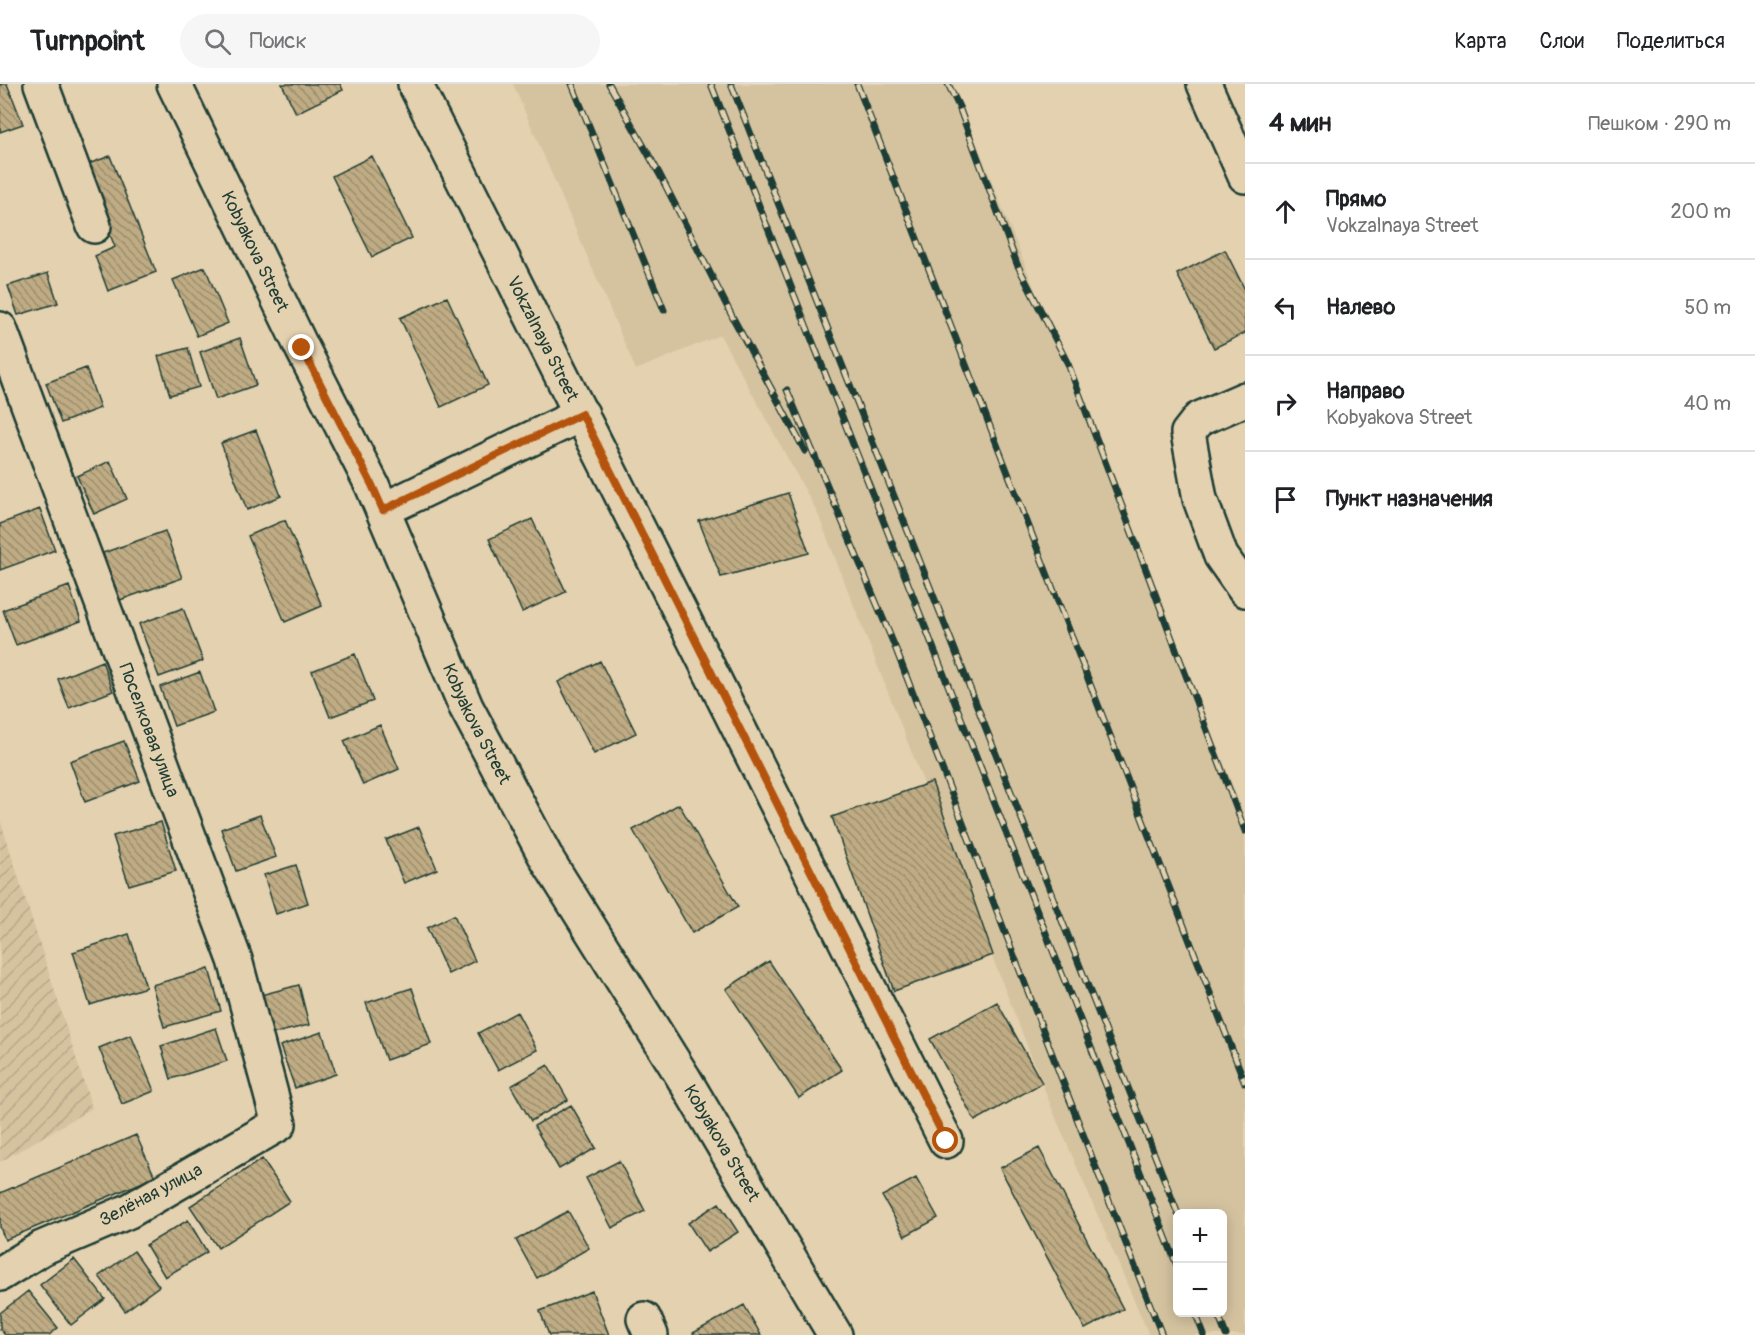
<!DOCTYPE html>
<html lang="ru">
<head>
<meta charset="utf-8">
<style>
	:root { --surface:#fff; --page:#f6f6f6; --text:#202124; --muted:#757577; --line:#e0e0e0 }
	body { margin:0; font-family:Pangolin,sans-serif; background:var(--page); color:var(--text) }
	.controls { position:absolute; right:18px; bottom:18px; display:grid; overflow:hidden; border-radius:9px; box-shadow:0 3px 15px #0003 }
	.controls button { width:54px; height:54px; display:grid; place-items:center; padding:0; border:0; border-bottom:2px solid var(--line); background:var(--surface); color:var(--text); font:30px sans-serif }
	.stop { position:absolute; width:18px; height:18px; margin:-14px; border:4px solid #b45309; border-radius:50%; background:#fff }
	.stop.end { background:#b45309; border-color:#fff; box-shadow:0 2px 6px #0008 }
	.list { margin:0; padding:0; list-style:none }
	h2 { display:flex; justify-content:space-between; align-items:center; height:78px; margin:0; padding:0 24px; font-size:26px }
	h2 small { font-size:20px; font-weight:400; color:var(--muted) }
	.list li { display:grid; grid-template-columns:39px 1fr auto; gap:18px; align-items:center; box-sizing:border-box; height:96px; padding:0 24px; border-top:2px solid var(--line) }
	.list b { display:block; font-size:22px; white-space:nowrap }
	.list p { margin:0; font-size:20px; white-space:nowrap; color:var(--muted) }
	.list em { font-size:20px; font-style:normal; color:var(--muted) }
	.icon { flex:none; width:33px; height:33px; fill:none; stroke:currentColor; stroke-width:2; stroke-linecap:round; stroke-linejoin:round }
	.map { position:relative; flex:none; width:1245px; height:1251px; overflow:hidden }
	header { display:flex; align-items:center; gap:36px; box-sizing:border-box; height:84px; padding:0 30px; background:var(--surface); border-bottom:2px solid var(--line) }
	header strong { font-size:28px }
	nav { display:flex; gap:33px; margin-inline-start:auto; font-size:21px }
	.search { width:420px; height:54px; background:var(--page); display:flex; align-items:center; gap:15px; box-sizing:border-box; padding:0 21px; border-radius:33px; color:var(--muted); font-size:22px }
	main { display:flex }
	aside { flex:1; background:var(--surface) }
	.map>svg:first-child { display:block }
	.built { fill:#d5c3a0; fill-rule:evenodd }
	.industrial { fill:url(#industrial-furrows) }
	.building { fill:url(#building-back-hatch); stroke:#1f3d34; stroke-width:1.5 }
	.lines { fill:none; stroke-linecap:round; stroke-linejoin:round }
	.minor-casing { stroke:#1f3d34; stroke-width:38 }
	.minor { stroke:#e4d1af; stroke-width:33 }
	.rail-casing { stroke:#1f3d34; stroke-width:7 }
	.rail { stroke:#e4d1af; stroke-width:4.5; stroke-dasharray:14; stroke-linecap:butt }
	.route { stroke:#b45309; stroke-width:8 }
	.labels { text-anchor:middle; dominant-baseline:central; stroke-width:4.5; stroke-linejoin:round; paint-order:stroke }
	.street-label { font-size:18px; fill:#1f3d34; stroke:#e4d1af }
</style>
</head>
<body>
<header>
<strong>Turnpoint</strong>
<div class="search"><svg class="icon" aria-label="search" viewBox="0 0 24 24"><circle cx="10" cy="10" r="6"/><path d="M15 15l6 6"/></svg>Поиск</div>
<nav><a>Карта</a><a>Слои</a><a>Поделиться</a></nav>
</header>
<main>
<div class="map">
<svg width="1245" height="1251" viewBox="0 0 1245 1251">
	<defs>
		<pattern id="industrial-furrows" width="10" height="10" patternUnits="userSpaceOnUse" patternTransform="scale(1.5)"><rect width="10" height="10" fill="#d5c3a0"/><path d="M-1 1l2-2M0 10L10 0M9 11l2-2" fill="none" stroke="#b6a88a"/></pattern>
		<pattern id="building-back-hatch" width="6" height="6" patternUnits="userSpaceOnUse" patternTransform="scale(1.5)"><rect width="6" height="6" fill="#c0ac84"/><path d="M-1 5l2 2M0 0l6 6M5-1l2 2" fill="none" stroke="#9b8d6d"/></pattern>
	</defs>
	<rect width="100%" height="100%" fill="#e4d1af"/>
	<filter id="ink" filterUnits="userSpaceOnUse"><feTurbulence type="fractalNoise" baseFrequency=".0167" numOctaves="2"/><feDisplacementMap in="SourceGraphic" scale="12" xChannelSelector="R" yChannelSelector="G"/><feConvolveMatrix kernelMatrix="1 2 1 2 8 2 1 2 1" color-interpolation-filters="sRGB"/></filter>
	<g filter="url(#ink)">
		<path class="built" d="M 513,0 L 953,0 L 1245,733 L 1245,1251 L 1149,1251 L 1052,1025 L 817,428 L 720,251 L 636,286 ZM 1178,1130 L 1222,1130 L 1222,1228 L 1178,1228 Z"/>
		<path class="industrial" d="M 0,735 L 92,1024 L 0,1078 Z"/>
		<path class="building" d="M 0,0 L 7,0 L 23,40 L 0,48 Z
			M 282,0 L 340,0 L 343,6 L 296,29 Z
			M 110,72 L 156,188 L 108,207 L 95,172 L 115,163 L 83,82 Z
			M 372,72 L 412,154 L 372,173 L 332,92 Z
			M 1225,166 L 1245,206 L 1245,249 L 1214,264 L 1177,190 Z
			M 205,183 L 228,239 L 197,252 L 173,196 Z
			M 48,189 L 58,219 L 18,231 L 8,202 Z
			M 447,213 L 488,301 L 441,323 L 400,234 Z
			M 240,254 L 256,301 L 216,315 L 200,268 Z
			M 188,264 L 199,303 L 170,311 L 158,272 Z
			M 86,284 L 100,324 L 61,339 L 46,299 Z
			M 256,346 L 281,412 L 247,426 L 221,359 Z
			M 110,377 L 127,415 L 94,430 L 77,392 Z
			M 788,409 L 809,469 L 721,493 L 699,437 Z
			M 40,425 L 55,466 L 0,486 L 0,440 Z
			M 532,435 L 566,508 L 522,528 L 489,455 Z
			M 285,436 L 322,522 L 285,538 L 248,452 Z
			M 165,447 L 182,494 L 120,516 L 103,469 Z
			M 69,502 L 81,537 L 16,561 L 3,526 Z
			M 183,524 L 203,577 L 159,593 L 139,540 Z
			M 355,570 L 373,617 L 330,633 L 312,587 Z
			M 102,577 L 113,607 L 69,624 L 58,595 Z
			M 600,577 L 636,649 L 594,670 L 558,598 Z
			M 200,588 L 214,628 L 174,642 L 160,603 Z
			M 380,641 L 399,685 L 363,701 L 344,657 Z
			M 124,657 L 140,697 L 85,718 L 70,677 Z
			M 932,698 L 993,871 L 894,907 L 832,733 Z
			M 679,720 L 738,823 L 692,849 L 633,746 Z
			M 260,731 L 276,773 L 236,787 L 221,745 Z
			M 161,738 L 176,787 L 129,801 L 113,752 Z
			M 419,743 L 437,785 L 404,799 L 386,756 Z
			M 296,781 L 308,819 L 276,830 L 264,791 Z
			M 454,831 L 475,877 L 448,890 L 427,844 Z
			M 129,850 L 146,903 L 90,921 L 73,868 Z
			M 769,877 L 842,986 L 799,1014 L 726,905 Z
			M 209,885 L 221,927 L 164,943 L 152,901 Z
			M 299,901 L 309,941 L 267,951 L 257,912 Z
			M 412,904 L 431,960 L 386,976 L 366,919 Z
			M 997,918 L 1042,999 L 975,1037 L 930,955 Z
			M 517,928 L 537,966 L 498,986 L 478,949 Z
			M 216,944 L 227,977 L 171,995 L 161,962 Z
			M 322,948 L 336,990 L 295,1004 L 280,962 Z
			M 131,951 L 154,1007 L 122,1020 L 99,964 Z
			M 548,981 L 568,1016 L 531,1037 L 511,1002 Z
			M 571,1021 L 596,1064 L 559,1085 L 534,1042 Z
			M 136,1051 L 155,1093 L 5,1156 L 0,1143 L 0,1109 Z
			M 1039,1064 L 1123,1225 L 1085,1245 L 1000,1084 Z
			M 262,1075 L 290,1117 L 218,1164 L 190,1122 Z
			M 619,1077 L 645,1127 L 612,1144 L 586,1094 Z
			M 916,1094 L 938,1134 L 905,1152 L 882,1112 Z
			M 719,1119 L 738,1148 L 707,1168 L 688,1139 Z
			M 568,1127 L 589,1164 L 537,1194 L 516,1156 Z
			M 188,1136 L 207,1168 L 165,1193 L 146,1161 Z
			M 134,1167 L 159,1202 L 125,1227 L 99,1192 Z
			M 74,1175 L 105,1215 L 71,1241 L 40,1201 Z
			M 28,1207 L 58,1244 L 49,1251 L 5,1251 L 0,1245 L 0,1229 Z
			M 592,1207 L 609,1251 L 549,1251 L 540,1227 Z
			M 744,1221 L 761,1251 L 694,1251 L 693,1249 Z"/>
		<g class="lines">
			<defs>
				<g id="minor">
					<path d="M 41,0 L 94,142"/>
					<path id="s1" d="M 174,0 L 302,264 L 372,401 L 466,623 L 548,777 L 683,993 L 835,1251"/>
					<path id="s2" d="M 415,0 L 946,1057"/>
					<path d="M 1204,0 L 1245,92"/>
					<path id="s3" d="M 0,245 L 235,876 L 279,1040 L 129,1127 L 42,1164 L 0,1190"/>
					<path d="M 1245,315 L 1199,335 L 1188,349 L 1200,415 L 1221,472 L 1245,506"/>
					<path d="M 383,426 L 582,330"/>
					<path d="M 644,1235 L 651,1251"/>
				</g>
			</defs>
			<use href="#minor" class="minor-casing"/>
			<use href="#minor" class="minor"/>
			<defs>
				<path id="rail" d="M 572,0 L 664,226
					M 609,0 L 660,91 L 733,234 L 805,367
					M 711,0 L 1178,1184
					M 731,0 L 1178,1130
					M 857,0 L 1245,999
					M 948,0 L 959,23 L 1017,180 L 1068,280 L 1245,747
					M 787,306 L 895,563 L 1098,1089 L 1162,1251
					M 1195,1228 L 1204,1251
					M 1217,1228 L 1226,1251"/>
			</defs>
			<use href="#rail" class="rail-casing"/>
			<use href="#rail" class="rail"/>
		</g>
	</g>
	<g class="lines" filter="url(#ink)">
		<path class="route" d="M 302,264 L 372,401 L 383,426 L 582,330 L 946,1057"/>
	</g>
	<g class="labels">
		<g class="street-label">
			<text stroke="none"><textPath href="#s1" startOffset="186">Kobyakova Street</textPath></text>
			<text stroke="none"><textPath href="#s2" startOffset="285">Vokzalnaya Street</textPath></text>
			<text stroke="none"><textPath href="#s1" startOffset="708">Kobyakova Street</textPath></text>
			<text stroke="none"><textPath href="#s3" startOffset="428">Поселковая улица</textPath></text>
			<text stroke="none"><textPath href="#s1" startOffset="1194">Kobyakova Street</textPath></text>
			<text transform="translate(151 1111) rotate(-28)">Зелёная улица</text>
		</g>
	</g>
</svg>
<div class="controls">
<button>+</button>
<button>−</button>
</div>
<div class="stop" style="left:946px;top:1057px"></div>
<div class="stop end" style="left:302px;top:264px"></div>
</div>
<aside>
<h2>4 мин<small>Пешком · 290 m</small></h2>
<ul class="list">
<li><svg class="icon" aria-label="ahead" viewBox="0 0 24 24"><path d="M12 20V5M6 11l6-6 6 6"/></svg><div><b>Прямо</b><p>Vokzalnaya Street</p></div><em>200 m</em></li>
<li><svg class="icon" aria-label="left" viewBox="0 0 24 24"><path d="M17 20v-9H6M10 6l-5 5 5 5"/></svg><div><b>Налево</b></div><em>50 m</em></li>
<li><svg class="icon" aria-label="right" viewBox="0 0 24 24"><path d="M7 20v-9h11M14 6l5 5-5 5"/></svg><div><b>Направо</b><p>Kobyakova Street</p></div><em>40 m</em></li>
<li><svg class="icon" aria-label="arrive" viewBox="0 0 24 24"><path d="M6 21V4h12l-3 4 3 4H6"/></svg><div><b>Пункт назначения</b></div></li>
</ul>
</aside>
</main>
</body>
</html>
